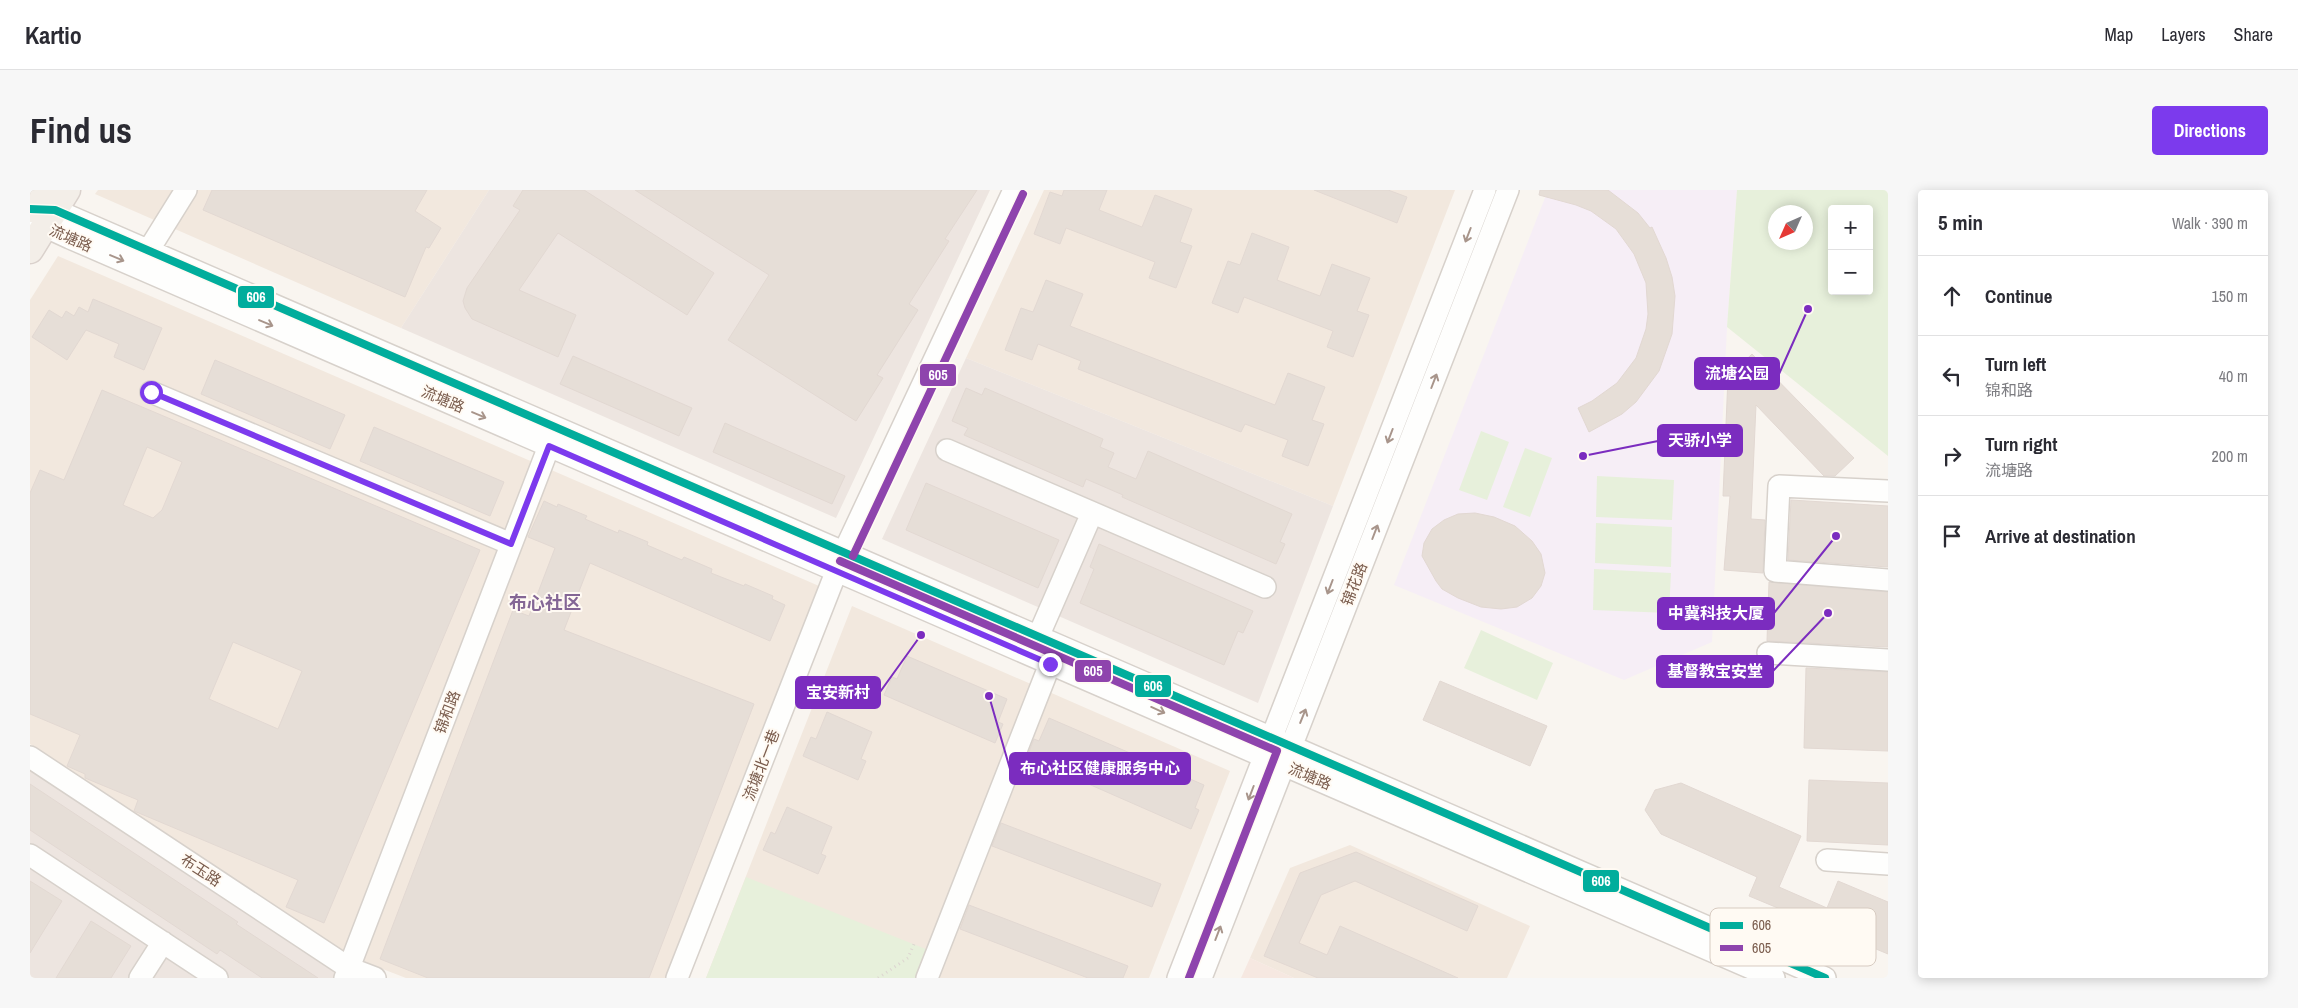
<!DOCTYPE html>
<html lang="en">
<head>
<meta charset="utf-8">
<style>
	:root { --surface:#fff; --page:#f7f7f7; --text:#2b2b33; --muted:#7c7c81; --line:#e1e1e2; --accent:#7c3aed }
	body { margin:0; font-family:"Archivo Narrow","Noto Sans SC",sans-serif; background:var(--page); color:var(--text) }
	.controls { position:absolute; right:15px; top:15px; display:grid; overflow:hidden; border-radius:5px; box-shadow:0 2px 12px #0003 }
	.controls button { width:45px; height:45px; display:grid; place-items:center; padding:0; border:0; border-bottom:1px solid var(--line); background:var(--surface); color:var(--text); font:25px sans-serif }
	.compass { position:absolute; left:1738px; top:15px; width:45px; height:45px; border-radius:50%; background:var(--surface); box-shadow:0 2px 12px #0003; rotate:225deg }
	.stop { position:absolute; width:15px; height:15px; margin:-11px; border:4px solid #7c3aed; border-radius:50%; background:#fff }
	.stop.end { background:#7c3aed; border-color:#fff; box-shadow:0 1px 5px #0008 }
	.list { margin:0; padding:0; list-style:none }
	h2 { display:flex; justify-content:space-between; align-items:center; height:65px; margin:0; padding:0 20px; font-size:21px }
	h2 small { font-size:16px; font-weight:400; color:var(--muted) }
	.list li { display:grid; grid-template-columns:32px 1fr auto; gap:15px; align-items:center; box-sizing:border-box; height:80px; padding:0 20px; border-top:1px solid var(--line) }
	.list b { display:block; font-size:19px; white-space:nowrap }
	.list p { margin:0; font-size:16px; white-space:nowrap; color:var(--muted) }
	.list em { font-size:16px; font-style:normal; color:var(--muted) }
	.icon { flex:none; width:28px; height:28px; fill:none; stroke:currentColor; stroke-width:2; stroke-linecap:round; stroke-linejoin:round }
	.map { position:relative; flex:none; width:1858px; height:788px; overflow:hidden; border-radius:5px }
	header { display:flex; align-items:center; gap:30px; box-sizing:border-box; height:70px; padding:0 25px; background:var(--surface); border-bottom:1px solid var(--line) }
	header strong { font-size:24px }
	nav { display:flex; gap:28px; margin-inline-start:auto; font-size:18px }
	.intro { display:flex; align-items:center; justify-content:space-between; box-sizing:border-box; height:120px; padding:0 30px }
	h1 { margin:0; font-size:35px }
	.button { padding:12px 22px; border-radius:5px; background:var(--accent); color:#fff; font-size:18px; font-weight:700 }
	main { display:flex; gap:30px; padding:0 30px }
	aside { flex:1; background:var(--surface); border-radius:5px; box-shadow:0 2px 12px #0003 }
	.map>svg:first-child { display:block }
	.residential { fill:#f2e8de }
	.commercial { fill:#f6e8e1 }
	.industrial { fill:#ede5e0 }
	.education { fill:#f6eef6 }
	.green { fill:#e7f0db; fill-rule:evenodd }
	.building { fill:#e6ded7; stroke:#e2d8d2; fill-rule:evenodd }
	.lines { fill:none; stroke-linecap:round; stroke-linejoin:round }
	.minor-casing { stroke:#d7d1cb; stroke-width:24 }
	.major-casing { stroke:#dad1cc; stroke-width:29 }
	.path { stroke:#dcd5d0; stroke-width:3; stroke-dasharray:1 4; stroke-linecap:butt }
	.minor { stroke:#fefefd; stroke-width:21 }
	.major { stroke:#f3eee8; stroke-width:26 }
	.bus-1-casing { stroke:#fffaf3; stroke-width:11 }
	.bus-2-casing { stroke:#fffaf3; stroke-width:11 }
	.bus-1 { stroke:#01ad9c; stroke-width:8 }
	.bus-2 { stroke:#8e44ad; stroke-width:8 }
	.oneway { stroke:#a8958b }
	.route { stroke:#7c3aed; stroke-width:6 }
	.labels { text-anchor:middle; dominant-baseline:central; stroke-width:4; stroke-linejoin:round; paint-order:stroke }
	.street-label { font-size:15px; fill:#7a5c4d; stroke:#fffaf3 }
	.quarter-label { font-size:18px; font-weight:bold; fill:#846695; stroke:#fffaf3 }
	.key { fill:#fffaf3; stroke:#d7cbc1; stroke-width:1 }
	.key-label { font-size:14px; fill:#7a5c4d }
	.leader { fill:none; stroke:#7b2cbf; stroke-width:2 }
	.callout-dot { fill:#7b2cbf; stroke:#fffaf3; stroke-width:2 }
	.callout { fill:#7b2cbf; stroke:#7b2cbf; stroke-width:2 }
	.callout-label { font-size:16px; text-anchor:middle; font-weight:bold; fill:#fff }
	.line-badge { stroke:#fffaf3; stroke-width:2 }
	.badge-label { font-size:14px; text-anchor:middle; font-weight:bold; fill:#fff }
</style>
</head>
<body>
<header>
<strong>Kartio</strong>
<nav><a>Map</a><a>Layers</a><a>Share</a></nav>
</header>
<div class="intro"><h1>Find us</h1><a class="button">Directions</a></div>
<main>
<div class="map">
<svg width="1858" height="788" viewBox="0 0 1858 788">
	<rect width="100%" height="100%" fill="#f9f5f0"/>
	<path class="residential" d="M 68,0 L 459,0 L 371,138 L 65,4 Z
		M 1014,0 L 1425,0 L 1303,316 L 936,168 Z
		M 28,66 L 789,396 L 636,788 L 376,788 L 324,768 L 0,554 L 0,110 Z
		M 822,416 L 1200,581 L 1119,788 L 676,788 Z
		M 1320,655 L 1500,736 L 1477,788 L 1264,788 L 1220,768 L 1260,678 Z"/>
	<path class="commercial" d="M 1220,768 L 1264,788 L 1211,788 Z"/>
	<path class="industrial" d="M 459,0 L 960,0 L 806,328 L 371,138 Z
		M 936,168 L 1303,316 L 1228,513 L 852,349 Z
		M 0,580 L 306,782 L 304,788 L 0,788 Z"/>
	<path class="education" d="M 1518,0 L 1707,0 L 1697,137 L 1682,452 L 1594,490 L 1364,395 Z"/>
	<path class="green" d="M 1707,0 L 1858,0 L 1858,266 L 1697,137 ZM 1802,19 L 1839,19 L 1839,101 L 1802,101 ZM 1746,22 L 1776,22 L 1776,52 L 1746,52 Z
		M 1451,241 L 1479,252 L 1457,310 L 1429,300 Z
		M 1495,258 L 1522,268 L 1500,327 L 1473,317 Z
		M 1567,286 L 1644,290 L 1642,330 L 1566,327 Z
		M 1566,333 L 1642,337 L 1641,377 L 1565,373 Z
		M 1564,379 L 1641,383 L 1639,423 L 1563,420 Z
		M 1451,440 L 1523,473 L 1507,510 L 1434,478 Z
		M 716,687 L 898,760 L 887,788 L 676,788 Z"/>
	<path class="building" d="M 182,0 L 397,0 L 385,21 L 411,38 L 399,58 L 396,57 L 375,107 L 173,20 Z
		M 493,0 L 554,0 L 684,83 L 657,125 L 528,43 L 489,100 L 546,125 L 528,167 L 442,129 L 435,118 L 433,111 L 437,98 L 490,20 L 483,16 Z
		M 605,0 L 947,0 L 915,49 L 919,51 L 879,114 L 888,120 L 847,185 L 853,188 L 826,231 L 698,150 L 739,85 Z
		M 1034,0 L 1077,0 L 1069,20 L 1112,37 L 1125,5 L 1162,19 L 1150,52 L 1162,56 L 1146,98 L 1119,88 L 1125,72 L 1036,38 L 1030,54 L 1004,44 L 1020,2 L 1032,6 Z
		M 1284,0 L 1358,0 L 1377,7 L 1367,33 Z
		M 1510,0 L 1578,0 L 1608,23 L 1620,38 L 1622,37 L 1636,68 L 1642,87 L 1645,106 L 1642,144 L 1629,181 L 1606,212 L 1592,224 L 1559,242 L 1548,218 L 1562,211 L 1587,193 L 1606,168 L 1616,139 L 1618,124 L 1616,93 L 1604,64 L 1586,39 L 1561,21 L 1546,15 L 1509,5 Z
		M 1222,43 L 1259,57 L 1247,90 L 1290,106 L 1302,74 L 1340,88 L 1327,121 L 1339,125 L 1323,167 L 1297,157 L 1303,141 L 1214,107 L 1208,123 L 1182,113 L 1198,71 L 1210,75 Z
		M 1016,90 L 1053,104 L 1040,136 L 1245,215 L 1258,183 L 1295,197 L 1282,230 L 1294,234 L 1278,276 L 1252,266 L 1258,250 L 1215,234 L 1211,242 L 1048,179 L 1051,171 L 1008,154 L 1002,170 L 975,160 L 991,118 L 1003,122 Z
		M 63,109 L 132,138 L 114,180 L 84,167 L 89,154 L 56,140 L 37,170 L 2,147 L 19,120 L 32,128 L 36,121 L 44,126 L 49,117 L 58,122 Z
		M 1722,164 L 1824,268 L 1805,286 L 1794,286 L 1726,215 L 1721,329 L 1735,330 L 1733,383 L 1694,380 L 1700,306 L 1693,306 L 1698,187 Z
		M 543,166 L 662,218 L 649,246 L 530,194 Z
		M 185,170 L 315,225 L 300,259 L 171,204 Z
		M 936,198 L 952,205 L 955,198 L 1073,249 L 1070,257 L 1084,263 L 1078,277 L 1106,289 L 1118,261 L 1262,324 L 1250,352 L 1255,354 L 1246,374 L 1092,307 L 1093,305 L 1056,289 L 1053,297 L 934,245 L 938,238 L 922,231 Z
		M 72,200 L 450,360 L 294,733 L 256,717 L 268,690 L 104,621 L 108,610 L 55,588 L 55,584 L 37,576 L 50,545 L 0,524 L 0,303 L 10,280 L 34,290 ZM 117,257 L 152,272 L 132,320 L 123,328 L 93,315 ZM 203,452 L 272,481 L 248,539 L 179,509 Z
		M 695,233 L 815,286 L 802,314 L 683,262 Z
		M 344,237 L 474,292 L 460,326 L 330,271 Z
		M 896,293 L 1029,350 L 1008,398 L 876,340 Z
		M 1761,310 L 1858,316 L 1858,377 L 1758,370 Z
		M 514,311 L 527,317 L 528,314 L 557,326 L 555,329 L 588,343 L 589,340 L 618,352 L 617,355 L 652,370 L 654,367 L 682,379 L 681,383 L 714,396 L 715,394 L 743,406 L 742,409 L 755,415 L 740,451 L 560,373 L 534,440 L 724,514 L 619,788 L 398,788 L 350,769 L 483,420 L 499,426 L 525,358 L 498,347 Z
		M 1445,323 L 1464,327 L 1485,336 L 1502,351 L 1511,364 L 1515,383 L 1511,396 L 1502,408 L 1487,417 L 1471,419 L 1451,417 L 1428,408 L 1412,399 L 1406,391 L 1392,366 L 1394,353 L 1402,339 L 1414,330 L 1428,324 Z
		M 1069,354 L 1223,421 L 1213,443 L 1208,441 L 1194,475 L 1050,413 L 1064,379 L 1060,377 Z
		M 1739,392 L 1858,402 L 1858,457 L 1737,451 Z
		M 877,466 L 977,509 L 968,532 L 973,534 L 965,553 L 854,505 L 862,487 L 867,489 Z
		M 1776,478 L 1858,482 L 1858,561 L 1774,558 Z
		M 1410,491 L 1517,536 L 1500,576 L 1393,530 Z
		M 797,522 L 842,542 L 831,569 L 836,571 L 828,590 L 773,566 L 781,547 L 786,549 Z
		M 1019,528 L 1174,595 L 1165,618 L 1169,620 L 1161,639 L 997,567 L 1004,549 L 1009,551 Z
		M 1779,590 L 1858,593 L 1858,655 L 1777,651 Z
		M 1651,593 L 1771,646 L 1749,697 L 1797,718 L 1808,691 L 1858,712 L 1858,764 L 1719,706 L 1727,687 L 1631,644 L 1615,620 L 1625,600 Z
		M 0,594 L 208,732 L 206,734 L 288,788 L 232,788 L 190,760 L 187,764 L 0,640 Z
		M 757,617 L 802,637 L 791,664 L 796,666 L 788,684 L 733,660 L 741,642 L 745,644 Z
		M 971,633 L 1131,694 L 1122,717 L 962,656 Z
		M 1326,662 L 1448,716 L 1437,741 L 1325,691 L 1291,705 L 1269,753 L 1297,765 L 1310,736 L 1428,788 L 1288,788 L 1234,766 L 1270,683 Z
		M 0,691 L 32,711 L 0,763 Z
		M 939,715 L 1098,776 L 1093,788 L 1058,788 L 930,739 Z
		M 61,731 L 101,756 L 81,788 L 26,788 Z"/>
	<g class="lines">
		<defs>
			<path id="minor" d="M 10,19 L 25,20 L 1795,788
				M 5,25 L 14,36 L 40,48 L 1744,788
				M 118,61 L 156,0
				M 121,202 L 481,354
				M 917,260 L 1235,397
				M 1858,301 L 1749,296 L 1745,381 L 1858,390
				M 1008,447 L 1062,323
				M 1738,463 L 1858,470
				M 0,567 L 319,778 L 345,788
				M 0,665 L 187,788
				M 1797,670 L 1858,674
				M 110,788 L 133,752
				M 315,788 L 519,256
				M 647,788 L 814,362 L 984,0
				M 897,788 L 1020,474
				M 1148,788 L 1455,0
				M 1171,788 L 1478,0"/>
			<path id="major" d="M 0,19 L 12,0
				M 0,60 L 37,0"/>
		</defs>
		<use href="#minor" class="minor-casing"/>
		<use href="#major" class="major-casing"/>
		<path class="path" d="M 848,788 L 878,768 L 884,754"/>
		<use href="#minor" class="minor"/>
		<use href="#major" class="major"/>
		<defs>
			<path id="bus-1" d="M 0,19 L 25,20 L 1795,788"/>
			<path id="bus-2" d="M 823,366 L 993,4
				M 810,371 L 1247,561
				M 1159,788 L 1247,561"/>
		</defs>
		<use href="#bus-1" class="bus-1-casing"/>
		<use href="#bus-2" class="bus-2-casing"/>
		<use href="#bus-1" class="bus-1"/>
		<use href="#bus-2" class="bus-2"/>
	</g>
	<defs><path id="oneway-shaft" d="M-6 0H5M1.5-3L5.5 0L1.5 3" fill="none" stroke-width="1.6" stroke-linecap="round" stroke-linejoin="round" transform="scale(1.25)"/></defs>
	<g class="oneway">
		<use href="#oneway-shaft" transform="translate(1438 45) rotate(111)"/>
		<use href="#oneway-shaft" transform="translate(87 68) rotate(23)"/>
		<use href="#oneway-shaft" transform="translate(236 133) rotate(23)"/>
		<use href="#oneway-shaft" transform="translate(1404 191) rotate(-69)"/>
		<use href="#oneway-shaft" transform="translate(449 225) rotate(23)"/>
		<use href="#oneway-shaft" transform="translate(1360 246) rotate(111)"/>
		<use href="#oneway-shaft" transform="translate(1345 342) rotate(-69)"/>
		<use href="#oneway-shaft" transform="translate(1300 397) rotate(111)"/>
		<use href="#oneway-shaft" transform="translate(1128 520) rotate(24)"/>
		<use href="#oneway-shaft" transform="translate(1273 526) rotate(-68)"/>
		<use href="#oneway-shaft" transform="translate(1221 603) rotate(111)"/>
		<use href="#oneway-shaft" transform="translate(1188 743) rotate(-69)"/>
	</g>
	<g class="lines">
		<path class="route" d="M 121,202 L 481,354 L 519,256 L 1020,474"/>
	</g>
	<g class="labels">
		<g class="street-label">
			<text transform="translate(41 48) rotate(24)">流塘路</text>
			<text transform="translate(413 209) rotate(23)">流塘路</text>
			<text transform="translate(1324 394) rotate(-69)">锦花路</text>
			<text transform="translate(417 522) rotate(-69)">锦和路</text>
			<text transform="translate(731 575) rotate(-69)">流塘北一巷</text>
			<text transform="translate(1280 586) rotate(23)">流塘路</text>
			<text transform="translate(171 680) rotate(33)">布玉路</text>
		</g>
		<g class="quarter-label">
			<text x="515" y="412">布心社区</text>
		</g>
	</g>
	<rect x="1680" y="718" width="166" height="58" rx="8" class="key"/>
	<rect x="1690" y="732" width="23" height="7" fill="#01ad9c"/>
	<rect x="1690" y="755" width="23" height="6" fill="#8e44ad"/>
	<g class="key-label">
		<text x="1722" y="740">606</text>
		<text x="1722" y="763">605</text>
	</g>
	<path class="leader" d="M1778 119L1749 184M1553 266L1628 251M1806 346L1744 423M1798 423L1743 481M891 445L850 502M959 506L980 579"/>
	<g class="callout-dot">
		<circle cx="1778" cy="119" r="5"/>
		<circle cx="1553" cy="266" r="5"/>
		<circle cx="1806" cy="346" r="5"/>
		<circle cx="1798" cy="423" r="5"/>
		<circle cx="891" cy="445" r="5"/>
		<circle cx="959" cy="506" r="5"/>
	</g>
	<g class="callout">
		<rect x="1665" y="168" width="84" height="31" rx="5"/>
		<rect x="1628" y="235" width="84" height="31" rx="5"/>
		<rect x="1628" y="408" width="116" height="31" rx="5"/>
		<rect x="1627" y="466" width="116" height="31" rx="5"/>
		<rect x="766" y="487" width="84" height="31" rx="5"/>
		<rect x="980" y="563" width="180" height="31" rx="5"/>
	</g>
	<g class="callout-label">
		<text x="1707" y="189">流塘公园</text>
		<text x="1670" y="256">天骄小学</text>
		<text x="1686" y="429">中冀科技大厦</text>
		<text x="1685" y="487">基督教宝安堂</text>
		<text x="808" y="508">宝安新村</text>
		<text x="1070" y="584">布心社区健康服务中心</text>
	</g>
	<g class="line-badge">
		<rect x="207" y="95" width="38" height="24" rx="5" fill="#01ad9c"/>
		<rect x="889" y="173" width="38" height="24" rx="5" fill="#8e44ad"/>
		<rect x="1044" y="469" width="38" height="24" rx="5" fill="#8e44ad"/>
		<rect x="1104" y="484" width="38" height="24" rx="5" fill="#01ad9c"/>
		<rect x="1552" y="679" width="38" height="24" rx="5" fill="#01ad9c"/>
	</g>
	<g class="badge-label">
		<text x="226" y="112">606</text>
		<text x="908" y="190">605</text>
		<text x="1063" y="486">605</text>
		<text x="1123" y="501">606</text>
		<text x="1571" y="696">606</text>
	</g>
</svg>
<div class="controls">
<button>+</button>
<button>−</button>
</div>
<svg class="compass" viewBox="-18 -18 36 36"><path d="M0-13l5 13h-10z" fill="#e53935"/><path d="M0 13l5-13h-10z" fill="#7c7c81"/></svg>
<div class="stop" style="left:121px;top:202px"></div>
<div class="stop end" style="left:1020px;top:474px"></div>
</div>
<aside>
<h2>5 min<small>Walk · 390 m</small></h2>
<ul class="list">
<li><svg class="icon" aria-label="ahead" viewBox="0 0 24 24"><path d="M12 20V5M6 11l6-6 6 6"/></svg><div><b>Continue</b></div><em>150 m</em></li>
<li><svg class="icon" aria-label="left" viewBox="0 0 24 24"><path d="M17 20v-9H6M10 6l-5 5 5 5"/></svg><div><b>Turn left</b><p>锦和路</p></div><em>40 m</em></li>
<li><svg class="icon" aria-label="right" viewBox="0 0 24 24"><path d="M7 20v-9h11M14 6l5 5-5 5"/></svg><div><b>Turn right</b><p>流塘路</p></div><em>200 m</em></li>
<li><svg class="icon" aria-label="arrive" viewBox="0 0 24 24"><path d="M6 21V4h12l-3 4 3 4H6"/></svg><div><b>Arrive at destination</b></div></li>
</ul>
</aside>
</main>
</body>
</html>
